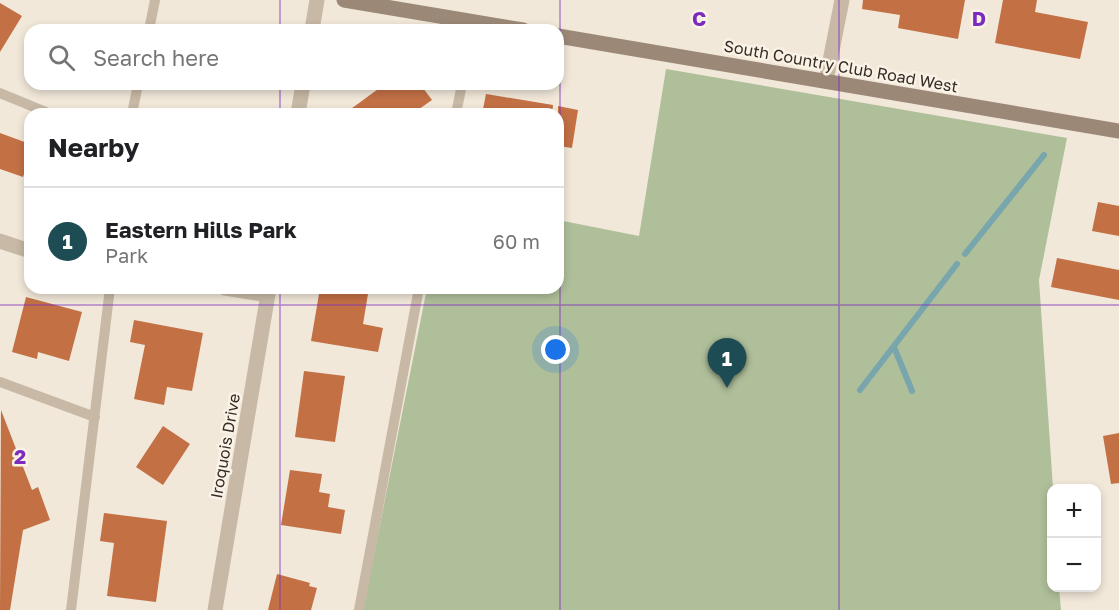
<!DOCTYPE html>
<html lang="en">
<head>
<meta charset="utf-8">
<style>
	:root { --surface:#fff; --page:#f6f6f6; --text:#202124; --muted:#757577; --line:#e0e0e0; --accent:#1d4c55 }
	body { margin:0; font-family:"Golos Text",sans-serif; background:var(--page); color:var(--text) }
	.controls { position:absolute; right:18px; bottom:18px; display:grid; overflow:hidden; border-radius:12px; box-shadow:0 3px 9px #0003 }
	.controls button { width:54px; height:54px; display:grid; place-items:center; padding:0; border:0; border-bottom:2px solid var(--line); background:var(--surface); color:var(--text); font:30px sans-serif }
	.you { position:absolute; left:556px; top:350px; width:21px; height:21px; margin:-15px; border:4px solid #fff; border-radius:50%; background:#1a73e8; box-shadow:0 0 0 9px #1a73e833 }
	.badge { display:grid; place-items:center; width:39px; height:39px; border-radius:50%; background:var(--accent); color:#fff; font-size:20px; font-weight:700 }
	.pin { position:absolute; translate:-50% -50px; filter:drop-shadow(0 2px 3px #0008) }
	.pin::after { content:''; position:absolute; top:32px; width:21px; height:18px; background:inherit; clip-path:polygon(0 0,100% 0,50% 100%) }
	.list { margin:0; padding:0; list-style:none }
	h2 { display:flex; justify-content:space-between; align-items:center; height:78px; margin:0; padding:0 24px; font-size:26px }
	h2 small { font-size:20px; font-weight:400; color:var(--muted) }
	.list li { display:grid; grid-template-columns:39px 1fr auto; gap:18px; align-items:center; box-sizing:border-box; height:108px; padding:0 24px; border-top:2px solid var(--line) }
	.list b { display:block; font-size:22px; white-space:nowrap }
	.list p { margin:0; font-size:20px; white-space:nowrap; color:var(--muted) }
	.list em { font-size:20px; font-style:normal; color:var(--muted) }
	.icon { flex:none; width:33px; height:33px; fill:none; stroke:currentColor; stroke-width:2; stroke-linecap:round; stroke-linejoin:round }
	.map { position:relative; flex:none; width:1119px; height:610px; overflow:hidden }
	.search { position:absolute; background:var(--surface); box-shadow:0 3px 9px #0003; left:24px; top:24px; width:540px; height:66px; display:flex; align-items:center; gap:15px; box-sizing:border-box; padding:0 21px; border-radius:18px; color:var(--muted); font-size:22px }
	.panel { position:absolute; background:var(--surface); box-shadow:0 3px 9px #0003; left:24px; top:108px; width:540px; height:186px; border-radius:18px }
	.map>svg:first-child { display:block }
	.green { fill:#afbf9a }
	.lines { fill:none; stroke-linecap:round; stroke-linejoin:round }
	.stream { stroke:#79a6ad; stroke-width:6 }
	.building { fill:#c37045 }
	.lane { stroke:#c8b9a6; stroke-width:10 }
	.street { stroke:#c8b9a6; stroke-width:15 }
	.secondary { stroke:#9c8877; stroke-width:15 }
	.grid { fill:none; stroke:#7b2cbf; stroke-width:1.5; stroke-opacity:0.55 }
	.labels { text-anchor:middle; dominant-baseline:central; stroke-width:5; stroke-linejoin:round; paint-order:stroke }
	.street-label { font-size:16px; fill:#342c27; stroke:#f9f2e5 }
	.grid-label { font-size:20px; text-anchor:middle; font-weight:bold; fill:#7b2cbf; stroke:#f9f2e5; stroke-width:5; stroke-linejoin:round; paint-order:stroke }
</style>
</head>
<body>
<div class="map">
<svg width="1119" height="610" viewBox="0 0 1119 610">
	<rect width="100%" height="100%" fill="#f1e8d9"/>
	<path class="green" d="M 666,69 L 1067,138 L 1039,280 L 1053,488 L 1052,588 L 1059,588 L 1061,610 L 363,610 L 427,288 L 558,288 L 558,220 L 639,236 Z"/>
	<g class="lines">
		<path class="stream" d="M 965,254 L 1044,155
			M 894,347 L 912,391
			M 860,390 L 957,264"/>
	</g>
	<path class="building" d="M 863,0 L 965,0 L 958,39 L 898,28 L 900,15 L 862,9 Z
		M 1003,0 L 1037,0 L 1035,12 L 1088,22 L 1080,59 L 995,43 Z
		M 0,3 L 22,16 L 0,52 Z
		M 385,84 L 420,84 L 432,100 L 412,114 L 344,114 Z
		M 486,94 L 553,105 L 552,114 L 482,114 Z
		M 558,106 L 578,110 L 572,148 L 558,146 Z
		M 0,133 L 30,144 L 30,158 L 23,177 L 0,169 Z
		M 1098,202 L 1119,206 L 1119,236 L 1092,231 Z
		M 1057,258 L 1119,270 L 1119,300 L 1051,287 Z
		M 320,288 L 369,288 L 363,324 L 383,328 L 378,352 L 311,341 Z
		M 26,297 L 82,312 L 69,361 L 38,352 L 37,359 L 12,352 Z
		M 134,320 L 203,333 L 192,391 L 167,387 L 164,405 L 134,399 L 145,345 L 130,342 Z
		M 304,371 L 345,376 L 335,442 L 295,437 Z
		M 1,410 L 32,490 L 38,487 L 50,520 L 23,530 L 10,610 L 0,610 Z
		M 163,426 L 190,444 L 163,485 L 136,467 Z
		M 1119,433 L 1119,483 L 1111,484 L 1103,436 Z
		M 290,470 L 322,474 L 319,492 L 330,494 L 328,507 L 345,510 L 341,534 L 281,525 Z
		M 104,513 L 167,521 L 156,602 L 107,596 L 114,543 L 100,541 Z
		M 277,574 L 310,583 L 309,586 L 317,588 L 311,610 L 268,610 Z"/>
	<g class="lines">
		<path class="lane" d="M 149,30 L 155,0
			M 0,93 L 51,114
			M 132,114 L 138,84
			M 456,114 L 462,84
			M 0,382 L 95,417
			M 71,610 L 110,288
			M 359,610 L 419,288"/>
		<path class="street" d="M 312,30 L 317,0
			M 826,81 L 842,0
			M 298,114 L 303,84
			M 0,241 L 30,251
			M 225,288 L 268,295
			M 215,610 L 269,288"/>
		<path class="secondary" d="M 344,0 L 523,30
			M 558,36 L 1119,131"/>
	</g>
	<path class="grid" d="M 280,0 L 280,30M 560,0 L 560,610M 839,0 L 839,610M 280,84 L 280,114M 280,288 L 280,610M 0,305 L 1119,305"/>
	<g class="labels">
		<g class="street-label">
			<text transform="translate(841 66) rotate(10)">South Country Club Road West</text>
			<text transform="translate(225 446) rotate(-80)">Iroquois Drive</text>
		</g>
	</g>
	<g class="grid-label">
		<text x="699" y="26">C</text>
		<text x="979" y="26">D</text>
		<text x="20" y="464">2</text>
	</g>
</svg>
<div class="controls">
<button>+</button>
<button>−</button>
</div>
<div class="you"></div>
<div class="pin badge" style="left:727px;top:388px">1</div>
<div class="search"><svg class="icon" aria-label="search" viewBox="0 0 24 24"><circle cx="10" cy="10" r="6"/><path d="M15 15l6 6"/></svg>Search here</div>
<section class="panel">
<h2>Nearby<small></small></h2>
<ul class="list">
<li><span class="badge">1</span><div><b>Eastern Hills Park</b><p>Park</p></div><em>60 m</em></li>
</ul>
</section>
</div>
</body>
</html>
